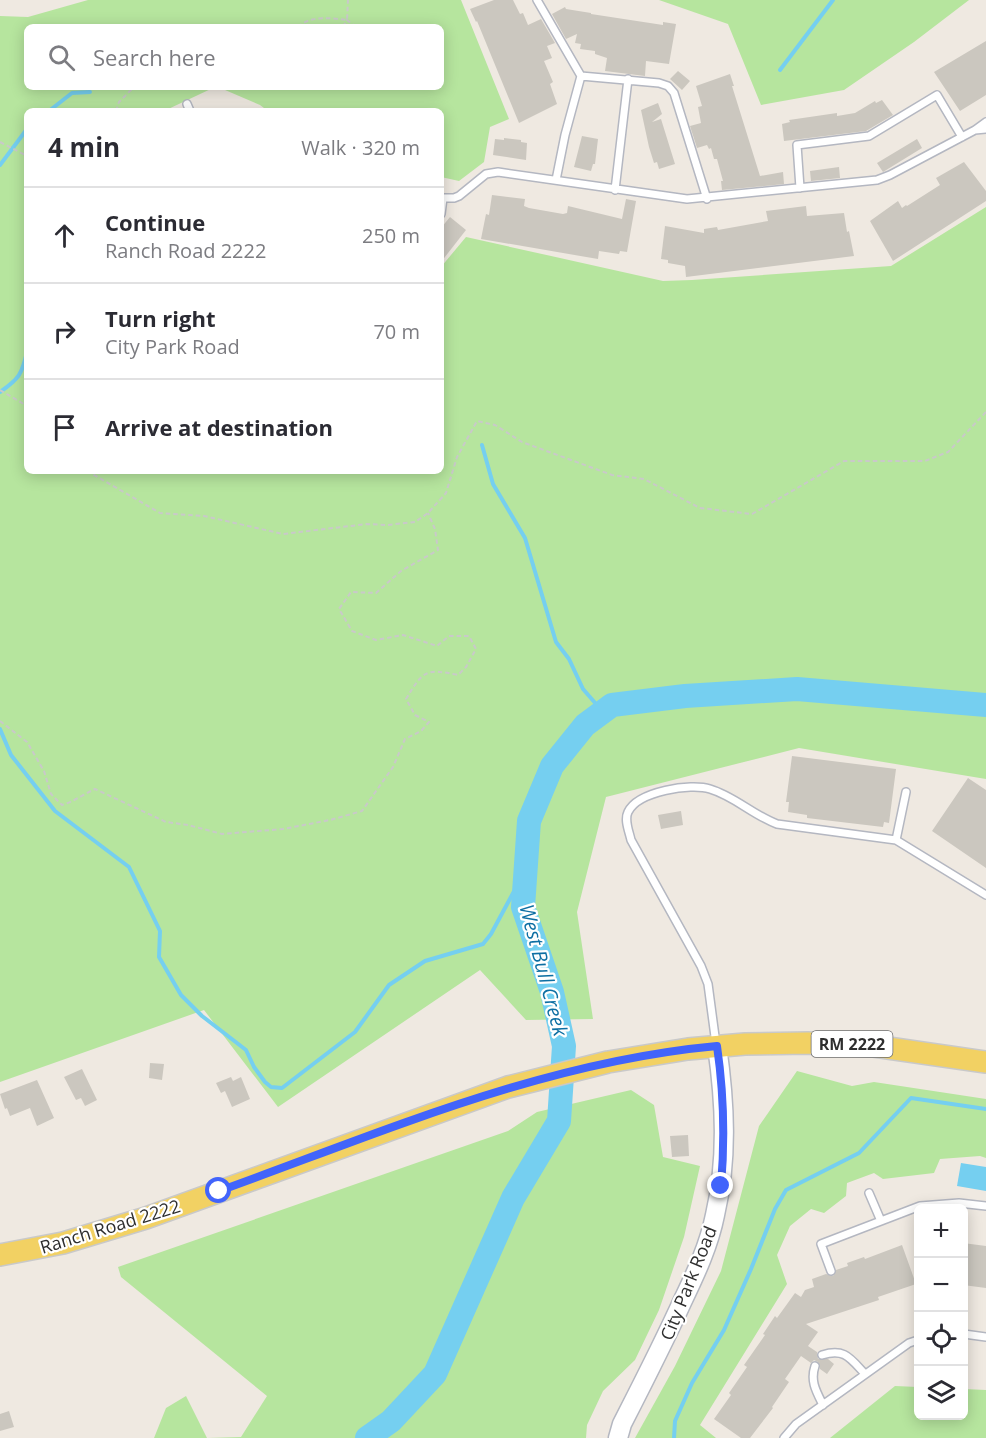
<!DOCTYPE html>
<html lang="en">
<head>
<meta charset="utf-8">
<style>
	:root { --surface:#fff; --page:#f2f2f3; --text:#2b2b33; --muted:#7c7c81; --line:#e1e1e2 }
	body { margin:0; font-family:"Open Sans",sans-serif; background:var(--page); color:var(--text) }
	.controls { position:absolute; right:18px; bottom:18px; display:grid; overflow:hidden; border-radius:9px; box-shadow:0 3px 15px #0003 }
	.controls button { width:54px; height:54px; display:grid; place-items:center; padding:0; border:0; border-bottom:2px solid var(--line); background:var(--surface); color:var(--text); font:30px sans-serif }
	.stop { position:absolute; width:18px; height:18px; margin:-14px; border:4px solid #4264fb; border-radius:50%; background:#fff }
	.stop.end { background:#4264fb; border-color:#fff; box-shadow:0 2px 6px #0008 }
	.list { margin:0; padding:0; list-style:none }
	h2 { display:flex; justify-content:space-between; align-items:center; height:78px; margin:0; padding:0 24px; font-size:26px }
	h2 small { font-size:20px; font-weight:400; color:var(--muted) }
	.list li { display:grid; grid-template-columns:39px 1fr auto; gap:18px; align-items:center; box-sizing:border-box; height:96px; padding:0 24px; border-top:2px solid var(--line) }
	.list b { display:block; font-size:22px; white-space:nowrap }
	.list p { margin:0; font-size:20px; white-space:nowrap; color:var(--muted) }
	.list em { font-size:20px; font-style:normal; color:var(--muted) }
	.icon { flex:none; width:33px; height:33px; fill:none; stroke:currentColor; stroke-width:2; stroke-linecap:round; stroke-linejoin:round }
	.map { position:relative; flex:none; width:986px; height:1438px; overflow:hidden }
	.search { position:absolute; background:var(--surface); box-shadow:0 3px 15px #0003; left:24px; top:24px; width:420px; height:66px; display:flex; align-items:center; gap:15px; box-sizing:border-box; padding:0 21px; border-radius:9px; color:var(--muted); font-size:22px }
	.panel { position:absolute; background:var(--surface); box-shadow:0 3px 15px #0003; left:24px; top:108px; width:420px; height:366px; border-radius:9px }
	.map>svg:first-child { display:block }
	.green { fill:#b6e59e }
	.water { fill:#75cff0 }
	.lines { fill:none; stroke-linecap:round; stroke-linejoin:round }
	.stream { stroke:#75cff0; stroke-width:4 }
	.river { stroke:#75cff0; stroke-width:24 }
	.building { fill:#cbc7bf }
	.lane-casing { stroke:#b4b7c1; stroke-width:10 }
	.secondary-casing { stroke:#b4b7c1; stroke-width:21 }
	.primary-casing { stroke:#c9c9c9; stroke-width:24 }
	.path { stroke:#c9c9c9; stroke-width:2; stroke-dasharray:4.5 3; stroke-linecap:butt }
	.lane { stroke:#fff; stroke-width:7 }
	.secondary { stroke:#fff; stroke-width:18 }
	.primary { stroke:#f2d163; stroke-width:21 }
	.route { stroke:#4264fb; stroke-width:8 }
	.labels { text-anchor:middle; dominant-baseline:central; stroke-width:4.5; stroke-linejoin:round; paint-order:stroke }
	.shield { fill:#fff; stroke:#6d6d6d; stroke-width:1.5 }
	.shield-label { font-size:16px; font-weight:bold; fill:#2e2e2e }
	.street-label { font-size:18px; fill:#2e2e2e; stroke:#fff }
	.water-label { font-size:20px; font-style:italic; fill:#0d6fa3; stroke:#fff }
</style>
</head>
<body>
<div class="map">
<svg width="986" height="1438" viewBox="0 0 986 1438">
	<rect width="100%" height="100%" fill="#efe9e1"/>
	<path class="green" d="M 88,0 L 461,0 L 509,119 L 490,127 L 484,162 L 459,181 L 441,177 L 441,111 L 268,111 L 260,105 L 218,87 L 441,87 L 441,27 L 27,27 L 27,87 L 215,87 L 164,111 L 27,111 L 27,471 L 441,471 L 441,267 L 466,237 L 663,281 L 692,280 L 891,266 L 986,207 L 986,779 L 799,748 L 606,797 L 577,912 L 593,1019 L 526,1020 L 480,970 L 278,1107 L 204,1010 L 0,1082 L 0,16 L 28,17 Z
		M 659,0 L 969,0 L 914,42 L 844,90 L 761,105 L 728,24 Z
		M 797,1071 L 852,1086 L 874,1082 L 986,1099 L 986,1158 L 980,1156 L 940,1159 L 934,1173 L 883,1179 L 874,1173 L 847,1183 L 846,1196 L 824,1213 L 811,1209 L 790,1226 L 777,1255 L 787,1284 L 700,1425 L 716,1438 L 635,1438 L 675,1366 L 721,1271 L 759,1126 Z
		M 631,1090 L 654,1105 L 663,1157 L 700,1166 L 684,1237 L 659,1310 L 635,1360 L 603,1391 L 587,1425 L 586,1438 L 154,1438 L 166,1408 L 186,1396 L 207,1438 L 241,1437 L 267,1396 L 121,1277 L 118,1267 L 508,1131 L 537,1112 Z
		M 895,1386 L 918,1387 L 918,1416 L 964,1416 L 964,1389 L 986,1390 L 986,1438 L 830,1438 Z"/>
	<path class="water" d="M 961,1163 L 986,1167 L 986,1191 L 957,1186 Z"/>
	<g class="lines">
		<path class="stream" d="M 780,70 L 833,0
			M 49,111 L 72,93 L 90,92
			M 0,165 L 27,129
			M 0,392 C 19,379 22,374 27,352
			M 482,445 L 493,484 L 525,538 L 556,642 L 569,659 L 583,689 L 603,712
			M 0,729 L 11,755 L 55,811 L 129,867 L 160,931 L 159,957 L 181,995 L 202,1016 L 246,1050 L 254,1067 L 265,1082 L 271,1087 L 282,1088 L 355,1032 L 389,985 L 425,961 L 483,944 L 491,934 L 526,869
			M 674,1438 L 675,1421 L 692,1383 L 724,1330 L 751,1269 L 775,1209 L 786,1190 L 859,1153 L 911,1098 L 986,1109"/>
		<path class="river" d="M 367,1438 L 391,1421 L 435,1374 L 513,1198 L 559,1121 L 564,1046 L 552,992 L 523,907 L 529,821 L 552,766 L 585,725 L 612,705 L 685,696 L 797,689 L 986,705"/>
	</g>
	<path class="building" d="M 494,0 L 513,0 L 520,14 L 523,13 L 528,25 L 541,19 L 555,43 L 547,46 L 552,58 L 544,61 L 553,82 L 550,84 L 557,104 L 519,123 L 477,21 L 476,22 L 470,9 Z
		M 565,7 L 566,9 L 591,13 L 591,14 L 663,25 L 663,22 L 676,24 L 669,64 L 646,61 L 645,76 L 605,71 L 607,58 L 595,54 L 595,51 L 580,49 L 581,44 L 575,43 L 577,34 L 566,39 L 552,14 Z
		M 986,41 L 986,95 L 960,111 L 934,72 Z
		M 678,71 L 690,81 L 682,90 L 670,79 Z
		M 730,74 L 734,86 L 732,86 L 760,176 L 783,172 L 784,184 L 722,190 L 721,181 L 723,181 L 717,159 L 714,159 L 711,148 L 709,149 L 707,145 L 697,148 L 690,126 L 701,123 L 698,107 L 702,106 L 696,86 Z
		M 882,100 L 893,115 L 866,131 L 784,141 L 782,124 L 790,122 L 789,120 L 837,113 L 837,116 L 855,113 L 875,101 L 876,103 Z
		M 658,103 L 662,114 L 652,122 L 661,119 L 675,164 L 659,169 L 657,162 L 654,163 L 649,147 L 641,110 Z
		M 582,136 L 598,139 L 595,164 L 593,164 L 591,171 L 574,167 Z
		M 504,138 L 521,140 L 521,142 L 527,143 L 526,160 L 493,155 L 495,139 L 504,140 Z
		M 917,139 L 922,148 L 883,172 L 877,163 Z
		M 964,162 L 986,191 L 986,201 L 893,261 L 870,221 L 898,201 L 902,208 L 906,205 L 907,206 L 940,185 L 936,178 Z
		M 839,167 L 840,178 L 811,181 L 810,171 Z
		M 492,195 L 525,199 L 524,206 L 529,208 L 563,214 L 567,213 L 568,206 L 622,219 L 626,199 L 636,201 L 627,252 L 620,251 L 619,254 L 599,251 L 598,259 L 481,239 L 486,214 L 489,215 Z
		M 806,206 L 807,216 L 844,213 L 847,232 L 849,231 L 854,256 L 686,277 L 685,266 L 668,263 L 668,260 L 661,259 L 665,226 L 704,233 L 704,229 L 717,227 L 718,230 L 768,221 L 766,211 Z
		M 450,217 L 466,230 L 441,262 L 441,228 Z
		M 792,756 L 896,769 L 889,823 L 884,822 L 883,827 L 807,818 L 807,815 L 788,812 L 789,802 L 786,802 Z
		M 968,778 L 986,790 L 986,868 L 932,831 Z
		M 681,811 L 683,825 L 661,829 L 658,815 Z
		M 150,1063 L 164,1064 L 162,1080 L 149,1078 Z
		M 82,1069 L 97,1100 L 85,1106 L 81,1098 L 76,1100 L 64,1077 Z
		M 231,1077 L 233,1081 L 241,1077 L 250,1099 L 232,1107 L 225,1091 L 221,1093 L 216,1083 Z
		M 37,1080 L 54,1118 L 37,1126 L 30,1108 L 10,1116 L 7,1108 L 5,1109 L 0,1094 Z
		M 688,1135 L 689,1156 L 672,1157 L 670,1136 Z
		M 963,1243 L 986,1246 L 986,1288 L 963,1285 Z
		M 902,1245 L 916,1284 L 878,1297 L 879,1300 L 806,1324 L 818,1332 L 808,1346 L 817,1352 L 818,1359 L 828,1359 L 834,1364 L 827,1374 L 820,1369 L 818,1362 L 814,1360 L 811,1363 L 801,1356 L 785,1379 L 789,1382 L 772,1407 L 773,1408 L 750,1438 L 741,1438 L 714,1419 L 731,1395 L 729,1393 L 747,1367 L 744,1365 L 765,1335 L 763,1334 L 775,1316 L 777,1318 L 795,1293 L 801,1297 L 805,1290 L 814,1287 L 812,1279 L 826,1274 L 833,1276 L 836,1270 L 848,1266 L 847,1263 L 864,1257 L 865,1259 Z
		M 9,1411 L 14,1427 L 0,1431 L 0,1414 Z"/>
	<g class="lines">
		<defs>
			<path id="lane" d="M 537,0 L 581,76
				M 187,104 L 190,111
				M 975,130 L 986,122
				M 556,180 L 565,135 L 581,76 L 659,83 L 668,86 L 674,93 L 707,199
				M 800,188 L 797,145 L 869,136 L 937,95 L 962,137
				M 615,190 L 628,79
				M 441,198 L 454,198 L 459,196 L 486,174 L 498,172 L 687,199 L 877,180 L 890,175 L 975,130 L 986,129
				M 441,214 L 443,198
				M 896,840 L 906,792
				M 716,1044 L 708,984 L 701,966 L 631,840 C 629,831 624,820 628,812 C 638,791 691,783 710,789 C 734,796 753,815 777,824 L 896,840 L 986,895
				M 869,1193 L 881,1221
				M 831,1271 L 821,1244 L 920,1206 L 959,1203 L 986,1206
				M 964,1334 L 986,1337
				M 822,1355 C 845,1348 850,1358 865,1374
				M 815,1366 C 810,1381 816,1391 823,1405
				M 784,1438 L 796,1424 L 909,1343 L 918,1340"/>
			<path id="secondary" d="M 618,1438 L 622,1424 C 643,1383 664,1342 683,1300 C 696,1273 709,1245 715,1215 C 728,1159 725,1102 717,1046"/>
			<path id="primary" d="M 0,1255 L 63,1243 L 146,1218 L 508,1087 L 608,1062 L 688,1049 L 745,1044 L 808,1043 L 874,1046 L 986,1062"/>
		</defs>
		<use href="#lane" class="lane-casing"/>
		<use href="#secondary" class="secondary-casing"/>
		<use href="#primary" class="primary-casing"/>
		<path class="path" d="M 298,27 C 311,15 330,18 347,20 L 348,0
			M 343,27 L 347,20 L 356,27
			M 116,111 L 119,102 L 134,87
			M 0,142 L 27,156
			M 0,390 L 27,406
			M 87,471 L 160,513 L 204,516 L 283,534 L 367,524 L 387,525 L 415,522 L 428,513 L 446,493 L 457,457 L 477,421 L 495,425 L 522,442 L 612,475 L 644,479 L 700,508 L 752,514 L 844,461 L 925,461 L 948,452 L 986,412
			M 0,721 L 27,742 L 44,771 L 51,794 L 62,805 C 73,802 84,794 95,789 L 166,822 L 188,825 L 222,834 L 283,829 L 330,820 L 362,811 L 393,767 L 405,739 L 421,731 L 429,722 L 415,715 L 406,699 C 423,671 425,668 458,675 L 466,667 L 476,649 L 469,636 L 449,636 L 437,646 L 403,635 L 376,640 L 352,631 L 339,609 L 351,592 L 376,593 L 401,571 L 438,550 L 435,529 L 428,513"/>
		<use href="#lane" class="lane"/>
		<use href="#secondary" class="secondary"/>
		<use href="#primary" class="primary"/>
	</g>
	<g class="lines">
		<path class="route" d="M 219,1191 C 383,1132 542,1062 717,1046 C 724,1094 725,1139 721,1186"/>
	</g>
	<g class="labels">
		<rect class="shield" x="811.5" y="1031" width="81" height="26" rx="4.5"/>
		<g class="shield-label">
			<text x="852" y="1044">RM 2222</text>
		</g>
		<g class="street-label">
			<text transform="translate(110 1226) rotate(-17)">Ranch Road 2222</text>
			<text transform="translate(688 1283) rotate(-68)">City Park Road</text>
		</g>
		<g class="water-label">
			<text transform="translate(544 970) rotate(75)">West Bull Creek</text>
		</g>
	</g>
</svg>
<div class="controls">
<button>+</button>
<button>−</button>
<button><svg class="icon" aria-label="locate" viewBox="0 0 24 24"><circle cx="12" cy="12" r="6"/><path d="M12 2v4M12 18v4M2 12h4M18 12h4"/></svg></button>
<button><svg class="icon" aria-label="layers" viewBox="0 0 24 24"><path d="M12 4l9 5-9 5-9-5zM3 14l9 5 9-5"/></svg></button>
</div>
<div class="stop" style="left:219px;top:1191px"></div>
<div class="stop end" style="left:721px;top:1186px"></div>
<div class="search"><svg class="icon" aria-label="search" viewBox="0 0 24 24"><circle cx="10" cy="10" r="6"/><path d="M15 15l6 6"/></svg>Search here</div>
<section class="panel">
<h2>4 min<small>Walk · 320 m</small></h2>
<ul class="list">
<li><svg class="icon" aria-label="ahead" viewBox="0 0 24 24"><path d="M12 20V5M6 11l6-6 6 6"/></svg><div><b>Continue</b><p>Ranch Road 2222</p></div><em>250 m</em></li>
<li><svg class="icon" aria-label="right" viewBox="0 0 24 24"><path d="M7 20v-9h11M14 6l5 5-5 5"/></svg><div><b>Turn right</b><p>City Park Road</p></div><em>70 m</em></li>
<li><svg class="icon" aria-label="arrive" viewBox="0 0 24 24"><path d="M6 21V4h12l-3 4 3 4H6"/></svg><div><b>Arrive at destination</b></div></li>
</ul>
</section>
</div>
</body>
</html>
